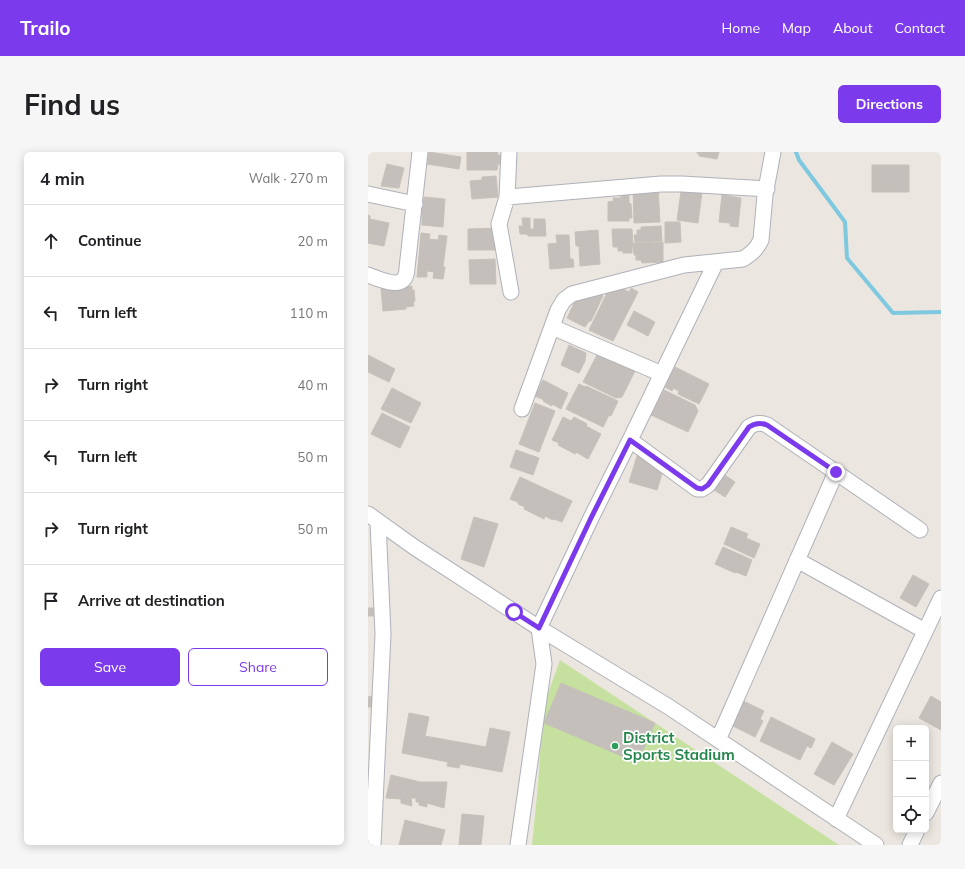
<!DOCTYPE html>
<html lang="en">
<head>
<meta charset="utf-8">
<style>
	:root { --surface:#fff; --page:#f6f6f6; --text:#202124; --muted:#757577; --line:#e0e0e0; --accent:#7c3aed }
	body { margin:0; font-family:Mulish,sans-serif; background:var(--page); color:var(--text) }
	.controls { position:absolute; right:12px; bottom:12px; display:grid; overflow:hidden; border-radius:6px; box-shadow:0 2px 10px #0003 }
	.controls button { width:36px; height:36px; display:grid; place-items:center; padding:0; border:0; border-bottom:1px solid var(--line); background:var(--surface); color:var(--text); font:20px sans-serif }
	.stop { position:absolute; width:12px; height:12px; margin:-9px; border:3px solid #7c3aed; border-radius:50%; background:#fff }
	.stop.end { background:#7c3aed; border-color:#fff; box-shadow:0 1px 4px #0008 }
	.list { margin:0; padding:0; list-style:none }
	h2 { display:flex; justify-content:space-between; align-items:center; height:52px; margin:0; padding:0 16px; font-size:17px }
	h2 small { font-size:13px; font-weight:400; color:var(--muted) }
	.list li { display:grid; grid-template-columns:26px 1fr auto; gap:12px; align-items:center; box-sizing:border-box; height:72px; padding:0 16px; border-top:1px solid var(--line) }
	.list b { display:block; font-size:15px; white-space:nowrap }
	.list em { font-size:13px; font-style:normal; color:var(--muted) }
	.actions { display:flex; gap:8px; padding:12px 16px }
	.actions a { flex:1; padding:9px 0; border:1px solid var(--accent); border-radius:6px; text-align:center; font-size:14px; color:var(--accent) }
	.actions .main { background:var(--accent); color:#fff }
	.icon { flex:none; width:22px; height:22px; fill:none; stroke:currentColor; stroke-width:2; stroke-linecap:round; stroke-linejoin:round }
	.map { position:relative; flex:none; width:573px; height:693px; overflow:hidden; border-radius:6px }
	header { display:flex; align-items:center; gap:24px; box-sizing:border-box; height:56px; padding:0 20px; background:var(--accent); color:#fff }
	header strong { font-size:19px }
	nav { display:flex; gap:22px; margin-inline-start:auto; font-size:14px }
	.intro { display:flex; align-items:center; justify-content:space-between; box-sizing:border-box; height:96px; padding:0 24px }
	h1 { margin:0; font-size:28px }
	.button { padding:10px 18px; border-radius:6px; background:var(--accent); color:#fff; font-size:14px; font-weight:700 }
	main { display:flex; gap:24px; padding:0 24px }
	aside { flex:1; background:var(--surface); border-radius:6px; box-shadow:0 2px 10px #0003 }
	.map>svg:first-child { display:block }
	.pitch { fill:#c6e19f }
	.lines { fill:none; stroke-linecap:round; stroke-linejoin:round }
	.stream { stroke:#7ec8e0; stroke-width:4 }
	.building { fill:#c4bfbb; stroke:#c6c1b9 }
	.minor-casing { stroke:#afb1ba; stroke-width:17 }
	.minor { stroke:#fff; stroke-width:15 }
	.route { stroke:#7c3aed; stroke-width:5 }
	.leisure-dot { fill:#2e9e5b; stroke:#fff; stroke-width:1.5 }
	.labels { text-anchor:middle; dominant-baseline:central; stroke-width:3.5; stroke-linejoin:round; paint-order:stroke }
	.leisure-label { font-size:15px; font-weight:bold; fill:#27864d; stroke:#fff; text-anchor:start }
</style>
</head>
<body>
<header>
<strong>Trailo</strong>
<nav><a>Home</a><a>Map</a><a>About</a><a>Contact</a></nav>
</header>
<div class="intro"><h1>Find us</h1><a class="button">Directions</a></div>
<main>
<aside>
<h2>4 min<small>Walk · 270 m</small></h2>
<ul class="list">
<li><svg class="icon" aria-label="ahead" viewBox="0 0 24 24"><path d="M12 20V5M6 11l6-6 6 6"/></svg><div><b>Continue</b></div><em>20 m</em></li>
<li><svg class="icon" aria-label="left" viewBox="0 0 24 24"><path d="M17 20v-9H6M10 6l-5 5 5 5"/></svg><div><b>Turn left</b></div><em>110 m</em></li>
<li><svg class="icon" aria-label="right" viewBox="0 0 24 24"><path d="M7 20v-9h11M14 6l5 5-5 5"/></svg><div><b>Turn right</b></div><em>40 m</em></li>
<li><svg class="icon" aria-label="left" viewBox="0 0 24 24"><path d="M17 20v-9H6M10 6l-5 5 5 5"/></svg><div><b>Turn left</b></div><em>50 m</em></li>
<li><svg class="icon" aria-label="right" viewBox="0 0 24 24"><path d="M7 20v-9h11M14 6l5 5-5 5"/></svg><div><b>Turn right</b></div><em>50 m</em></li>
<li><svg class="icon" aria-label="arrive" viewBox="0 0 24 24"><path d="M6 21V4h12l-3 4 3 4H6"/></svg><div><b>Arrive at destination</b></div></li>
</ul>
<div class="actions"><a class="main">Save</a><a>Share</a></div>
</aside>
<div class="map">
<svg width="573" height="693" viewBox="0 0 573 693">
	<rect width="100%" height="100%" fill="#ebe6df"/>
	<path class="pitch" d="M 192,508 L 471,693 L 164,693 L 170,633 L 175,555 Z"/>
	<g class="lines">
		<path class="stream" d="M 428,0 L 431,8 L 477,70 L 479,106 L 525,161 L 573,160"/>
	</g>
	<path class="building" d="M 61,0 L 93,5 L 91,17 L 59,12 Z
		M 99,0 L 130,0 L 129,3 L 135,3 L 134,12 L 130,12 L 129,18 L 99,18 Z
		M 329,0 L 351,0 L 349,7 L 331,4 L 331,2 L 329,1 Z
		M 19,12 L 36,16 L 31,36 L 13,34 Z
		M 504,13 L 541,13 L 541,40 L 504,40 Z
		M 128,24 L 130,45 L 104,47 L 102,29 L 114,28 L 114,25 Z
		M 314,33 L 334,40 L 330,71 L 309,68 Z
		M 290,35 L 292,70 L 266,71 L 265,36 Z
		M 261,43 L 261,51 L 263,52 L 264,66 L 261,66 L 261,69 L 240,69 L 240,50 L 246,49 L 245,46 L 253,46 L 253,44 Z
		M 354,43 L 373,46 L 370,75 L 362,74 L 362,71 L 351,70 Z
		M 56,45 L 77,47 L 75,75 L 54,73 L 54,62 L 51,61 L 52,55 L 55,55 Z
		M 0,63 L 2,64 L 2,67 L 21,71 L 16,94 L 0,91 Z
		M 154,66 L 162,66 L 162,77 L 166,77 L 166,67 L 177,67 L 178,84 L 160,84 L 159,82 L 152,82 L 151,74 L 155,74 Z
		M 297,70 L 312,70 L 313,90 L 297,91 Z
		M 293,74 L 294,89 L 267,90 L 266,83 L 269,83 L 269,78 L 273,78 L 273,75 Z
		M 129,76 L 130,98 L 100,98 L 100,77 Z
		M 244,77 L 264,77 L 265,95 L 264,95 L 264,101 L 255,101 L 255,99 L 250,99 L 250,95 L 245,95 Z
		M 230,78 L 232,112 L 212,114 L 211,94 L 208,94 L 207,80 Z
		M 53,81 L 62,82 L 61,87 L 70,88 L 71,83 L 79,84 L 75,115 L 77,115 L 75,127 L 65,126 L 66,120 L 59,119 L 59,125 L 49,125 Z
		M 188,83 L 201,83 L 202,107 L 205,107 L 206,115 L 182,117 L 180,92 L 189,91 Z
		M 295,90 L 295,110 L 274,111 L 273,108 L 268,108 L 268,103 L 266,103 L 265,91 Z
		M 127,107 L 128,132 L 102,132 L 101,108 Z
		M 44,134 L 44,138 L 46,138 L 47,149 L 45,150 L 46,154 L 38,155 L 38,157 L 15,159 L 13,137 Z
		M 251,135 L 261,140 L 263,136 L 270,140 L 245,189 L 221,178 L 239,141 L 242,142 L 244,136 L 249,139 Z
		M 228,140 L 235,144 L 223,169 L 221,169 L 217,175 L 199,166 L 210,143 L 219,147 L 222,141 Z
		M 266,159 L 287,170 L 280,184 L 259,173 Z
		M 201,193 L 218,201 L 217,209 L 211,221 L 193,213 Z
		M 230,201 L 267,219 L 254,245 L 248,246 L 215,230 Z
		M 0,203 L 27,217 L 21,230 L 0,220 Z
		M 307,215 L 341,232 L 331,252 L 310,242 L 311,239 L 305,236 L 304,239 L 297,235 Z
		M 175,228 L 200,241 L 193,257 L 184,252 L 184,254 L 175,249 L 176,248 L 167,244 Z
		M 211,232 L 217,235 L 218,234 L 250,249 L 243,264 L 241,263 L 235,275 L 198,257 Z
		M 24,236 L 53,251 L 43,271 L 13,257 Z
		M 296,238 L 327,253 L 330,259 L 320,280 L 283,263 Z
		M 167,251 L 187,259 L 171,300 L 151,292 Z
		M 14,261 L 42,275 L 32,296 L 3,282 Z
		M 195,265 L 203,269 L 206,265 L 219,272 L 218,274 L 233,282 L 220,307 L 208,300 L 207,302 L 190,293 L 191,291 L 184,288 Z
		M 148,298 L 171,306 L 165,323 L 142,315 Z
		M 269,304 L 295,318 L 289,338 L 261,330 Z
		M 351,319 L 367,330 L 357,345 L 340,334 Z
		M 152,325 L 204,349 L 194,370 L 186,367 L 185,368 L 177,364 L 176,367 L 156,357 L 157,355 L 150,352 L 150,350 L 142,347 Z
		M 106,365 L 130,372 L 116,415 L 93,407 Z
		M 363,375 L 380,382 L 378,386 L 392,392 L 386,406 L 356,392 Z
		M 355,395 L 384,408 L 378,424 L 368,420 L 367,421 L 347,412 Z
		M 545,423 L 561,432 L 548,455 L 532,446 Z
		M 0,456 L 6,456 L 6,464 L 0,464 Z
		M 193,531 L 287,571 L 275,598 L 256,605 L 176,571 Z
		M 5,544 L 6,555 L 0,555 L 0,545 Z
		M 563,544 L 573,550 L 573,578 L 551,566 Z
		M 371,547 L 396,559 L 392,567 L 395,569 L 387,585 L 359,571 Z
		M 41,561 L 61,565 L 57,584 L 118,595 L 122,576 L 142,580 L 134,620 L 92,612 L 91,616 L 79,614 L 80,610 L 34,601 Z
		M 403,565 L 447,587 L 443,596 L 439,594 L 432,608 L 392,589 Z
		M 464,590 L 485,602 L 466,633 L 446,622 Z
		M 23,623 L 52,630 L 79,630 L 76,656 L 59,651 L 59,655 L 51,653 L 51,650 L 48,650 L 48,646 L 43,646 L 44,654 L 33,651 L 33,647 L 18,646 Z
		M 94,662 L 116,664 L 113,693 L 91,693 Z
		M 37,668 L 77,678 L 73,693 L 31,693 Z"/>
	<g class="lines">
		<defs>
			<path id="minor" d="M 141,0 L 139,45 L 131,72 L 143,140
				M 0,42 L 47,52
				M 139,45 L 293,32 L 314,32 L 399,37
				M 0,123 C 8,126 28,135 35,128 C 38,125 39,120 39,116 L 52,0
				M 184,175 L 294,222
				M 154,257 L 190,158 L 196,148 L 204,142 L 316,113 L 375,107 C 384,101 388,98 393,88 L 397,43 L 405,0
				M 262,288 L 329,337 L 334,337 L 340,333 L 381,275 C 387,271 392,270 399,273 L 552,378
				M 0,362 L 46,395 L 171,476 L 301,555 L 508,693
				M 429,408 L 557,479
				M 350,588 L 468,320
				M 558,661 L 573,631
				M 468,667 L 573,446
				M 5,693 L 15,482 L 10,370
				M 150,693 L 176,512 L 171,476 L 223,366 L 262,288 L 348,110
				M 542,693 L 549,678"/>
		</defs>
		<use href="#minor" class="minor-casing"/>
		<use href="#minor" class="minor"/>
	</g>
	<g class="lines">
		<path class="route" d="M 146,460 L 171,476 L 223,366 L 262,288 L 329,336 L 334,337 L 340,333 L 381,275 C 387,271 392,270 399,273 L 468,320"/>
	</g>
	<circle class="leisure-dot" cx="247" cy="594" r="4"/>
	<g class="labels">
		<g class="leisure-label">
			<text x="255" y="585">District<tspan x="255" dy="17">Sports Stadium</tspan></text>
		</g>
	</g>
</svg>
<div class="controls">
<button>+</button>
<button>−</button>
<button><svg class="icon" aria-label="locate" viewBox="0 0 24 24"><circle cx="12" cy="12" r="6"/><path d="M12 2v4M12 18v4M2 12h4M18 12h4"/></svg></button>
</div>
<div class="stop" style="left:146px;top:460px"></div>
<div class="stop end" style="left:468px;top:320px"></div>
</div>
</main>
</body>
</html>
